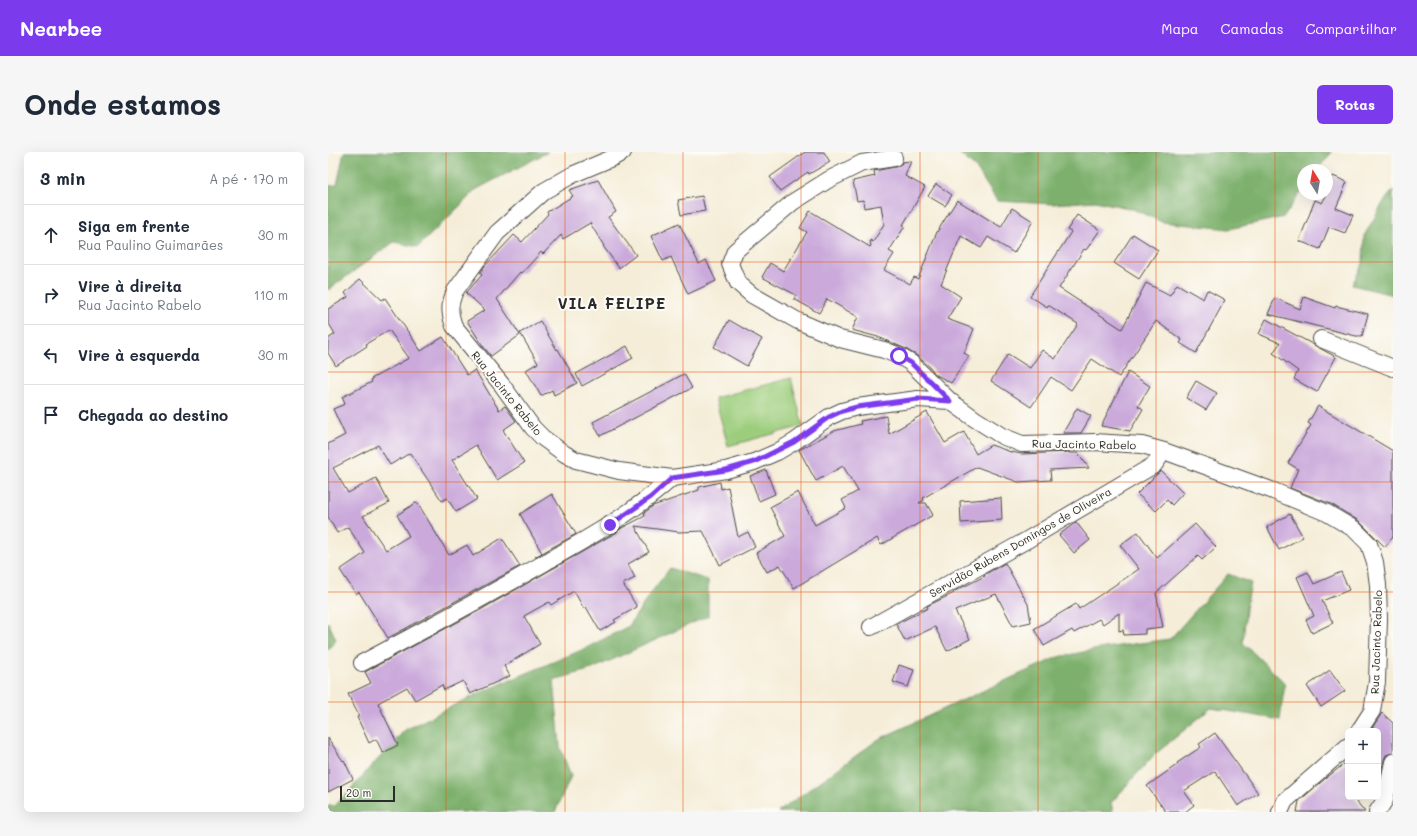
<!DOCTYPE html>
<html lang="pt">
<head>
<meta charset="utf-8">
<style>
	:root { --surface:#fff; --page:#f6f6f7; --text:#1f2937; --muted:#747a83; --line:#e0e1e3; --accent:#7c3aed }
	body { margin:0; font-family:Mali,sans-serif; background:var(--page); color:var(--text) }
	.controls { position:absolute; right:12px; bottom:12px; display:grid; overflow:hidden; border-radius:6px; box-shadow:0 4px 16px #0002 }
	.controls button { width:36px; height:36px; display:grid; place-items:center; padding:0; border:0; border-bottom:1px solid var(--line); background:var(--surface); color:var(--text); font:20px sans-serif }
	.compass { position:absolute; left:969px; top:12px; width:36px; height:36px; border-radius:50%; background:var(--surface); box-shadow:0 4px 16px #0002; rotate:349deg }
	.scale { position:absolute; left:12px; bottom:10px; width:55px; box-sizing:border-box; padding-left:4px; border:2px solid #2b2b2b; border-top:0; font-size:11px; line-height:14px; white-space:nowrap; color:#2b2b2b; -webkit-text-stroke:3px #fdfcf7; paint-order:stroke }
	.stop { position:absolute; width:12px; height:12px; margin:-9px; border:3px solid #7c3aed; border-radius:50%; background:#fff }
	.stop.end { background:#7c3aed; border-color:#fff; box-shadow:0 1px 4px #0008 }
	.list { margin:0; padding:0; list-style:none }
	h2 { display:flex; justify-content:space-between; align-items:center; height:52px; margin:0; padding:0 16px; font-size:17px }
	h2 small { font-size:13px; font-weight:400; color:var(--muted) }
	.list li { display:grid; grid-template-columns:26px 1fr auto; gap:12px; align-items:center; box-sizing:border-box; height:60px; padding:0 16px; border-top:1px solid var(--line) }
	.list b { display:block; font-size:15px; white-space:nowrap }
	.list p { margin:0; font-size:13px; white-space:nowrap; color:var(--muted) }
	.list em { font-size:13px; font-style:normal; color:var(--muted) }
	.icon { flex:none; width:22px; height:22px; fill:none; stroke:currentColor; stroke-width:2; stroke-linecap:round; stroke-linejoin:round }
	.map { position:relative; flex:none; width:1065px; height:660px; overflow:hidden; border-radius:6px }
	header { display:flex; align-items:center; gap:24px; box-sizing:border-box; height:56px; padding:0 20px; background:var(--accent); color:#fff }
	header strong { font-size:19px }
	nav { display:flex; gap:22px; margin-inline-start:auto; font-size:14px }
	.intro { display:flex; align-items:center; justify-content:space-between; box-sizing:border-box; height:96px; padding:0 24px }
	h1 { margin:0; font-size:28px }
	.button { padding:10px 18px; border-radius:6px; background:var(--accent); color:#fff; font-size:14px; font-weight:700 }
	main { display:flex; gap:24px; padding:0 24px }
	aside { flex:1; background:var(--surface); border-radius:6px; box-shadow:0 4px 16px #0002 }
	.map>svg:first-child { display:block }
	.green { fill:#9ccd7c; stroke:#647c54 }
	.forest { fill:#7db06c; stroke:#546e4c }
	.building { fill:#cbaadb }
	.lines { fill:none; stroke-linecap:round; stroke-linejoin:round }
	.street-casing { stroke:#494845; stroke-width:18 }
	.street { stroke:#fff; stroke-width:16 }
	.route { stroke:#7c3aed; stroke-width:5 }
	.grid { fill:none; stroke:#e8590c; stroke-width:1; stroke-opacity:0.55 }
	.labels { text-anchor:middle; dominant-baseline:central; stroke-width:4; stroke-linejoin:round; paint-order:stroke }
	.street-label { font-size:11px; fill:#2b2b2b; stroke:#fdfcf7 }
	.district-label { font-size:15px; font-weight:bold; letter-spacing:1px; fill:#2b2b2b; stroke:#fdfcf7 }
</style>
</head>
<body>
<header>
<strong>Nearbee</strong>
<nav><a>Mapa</a><a>Camadas</a><a>Compartilhar</a></nav>
</header>
<div class="intro"><h1>Onde estamos</h1><a class="button">Rotas</a></div>
<main>
<aside>
<h2>3 min<small>A pé · 170 m</small></h2>
<ul class="list">
<li><svg class="icon" aria-label="ahead" viewBox="0 0 24 24"><path d="M12 20V5M6 11l6-6 6 6"/></svg><div><b>Siga em frente</b><p>Rua Paulino Guimarães</p></div><em>30 m</em></li>
<li><svg class="icon" aria-label="right" viewBox="0 0 24 24"><path d="M7 20v-9h11M14 6l5 5-5 5"/></svg><div><b>Vire à direita</b><p>Rua Jacinto Rabelo</p></div><em>110 m</em></li>
<li><svg class="icon" aria-label="left" viewBox="0 0 24 24"><path d="M17 20v-9H6M10 6l-5 5 5 5"/></svg><div><b>Vire à esquerda</b></div><em>30 m</em></li>
<li><svg class="icon" aria-label="arrive" viewBox="0 0 24 24"><path d="M6 21V4h12l-3 4 3 4H6"/></svg><div><b>Chegada ao destino</b></div></li>
</ul>
</aside>
<div class="map">
<svg width="1065" height="660" viewBox="0 0 1065 660">
	<rect width="100%" height="100%" fill="#fdfcf7"/>
	<filter id="ink" filterUnits="userSpaceOnUse"><feTurbulence type="fractalNoise" baseFrequency=".025" numOctaves="2"/><feDisplacementMap in="SourceGraphic" scale="8" xChannelSelector="R" yChannelSelector="G"/><feConvolveMatrix kernelMatrix="1 2 1 2 8 2 1 2 1" color-interpolation-filters="sRGB"/></filter>
	<filter id="wash" filterUnits="userSpaceOnUse"><feTurbulence type="fractalNoise" baseFrequency=".012" numOctaves="4" result="noise"/><feDisplacementMap in="SourceGraphic" scale="16" xChannelSelector="R" yChannelSelector="G"/><feGaussianBlur stdDeviation="0.9" result="paint"/><feColorMatrix in="noise" values="0 0 0 0 0 0 0 0 0 0 0 0 0 0 0 0 0 1.4 0 .05"/><feComposite in="paint" operator="in"/></filter>
	<g filter="url(#wash)">
		<rect width="100%" height="100%" fill="#f5edd8"/>
		<path class="green" d="M 463,226 L 475,274 L 400,294 L 387,246 Z"/>
		<path class="forest" d="M 16,0 L 220,0 L 149,37 L 90,95 L 66,90 L 0,138 L 0,34 L 9,33 Z
			M 630,0 L 1004,0 L 989,18 L 975,18 L 975,37 L 956,65 L 901,77 L 834,70 L 805,57 L 767,49 L 725,52 L 669,49 L 648,16 Z
			M 1065,38 L 1065,143 L 1024,133 L 1035,111 L 1036,84 L 1055,51 Z
			M 342,416 L 380,428 L 380,464 L 264,517 L 226,528 L 232,595 L 243,624 L 227,660 L 0,660 L 0,654 L 7,654 L 77,578 L 147,543 L 256,497 L 301,474 L 322,442 Z
			M 900,422 L 923,431 L 918,457 L 915,491 L 957,531 L 952,568 L 883,556 L 825,604 L 783,651 L 785,660 L 450,660 L 551,587 L 672,531 L 730,505 L 776,496 L 842,487 Z
			M 0,470 L 8,487 L 0,498 Z"/>
		<g id="blocks">
			<path class="building" d="M 477,0 L 496,0 L 502,10 L 481,22 L 480,20 L 452,39 L 442,25 Z
				M 583,9 L 577,24 L 597,35 L 575,73 L 577,74 L 561,99 L 566,102 L 556,118 L 582,132 L 586,125 L 590,127 L 609,80 L 629,48 L 673,75 L 684,56 L 705,69 L 686,101 L 660,85 L 653,96 L 633,84 L 613,132 L 633,145 L 619,167 L 646,177 L 636,201 L 641,204 L 623,231 L 607,222 L 602,215 L 588,203 L 576,196 L 550,185 L 524,178 L 530,165 L 499,147 L 491,161 L 466,147 L 468,143 L 434,125 L 442,111 L 455,119 L 479,80 L 472,76 L 482,59 L 542,95 L 543,94 L 542,88 L 545,90 L 556,72 L 553,53 L 536,56 L 535,48 L 529,49 L 525,29 L 547,24 L 546,19 L 567,15 L 572,14 L 574,10 Z
				M 1005,24 L 1019,30 L 1008,56 L 1025,63 L 1017,81 L 1001,75 L 992,97 L 971,89 L 987,48 L 994,51 L 999,42 Z
				M 270,28 L 288,60 L 280,65 L 308,103 L 291,116 L 275,94 L 276,94 L 262,71 L 235,87 L 233,83 L 215,102 L 213,100 L 194,121 L 192,120 L 169,147 L 192,183 L 163,204 L 155,194 L 139,169 L 157,158 L 138,141 L 154,123 L 152,121 L 156,115 L 186,83 L 194,90 L 220,62 L 219,60 L 245,44 L 241,38 Z
				M 608,32 L 624,43 L 617,54 L 600,44 Z
				M 374,44 L 377,59 L 353,63 L 350,48 Z
				M 749,63 L 772,78 L 758,98 L 756,97 L 731,136 L 794,177 L 818,131 L 842,143 L 849,132 L 875,147 L 879,138 L 897,148 L 868,201 L 852,191 L 854,188 L 828,169 L 791,225 L 764,207 L 743,238 L 723,225 L 703,255 L 663,229 L 680,202 L 702,216 L 714,198 L 727,207 L 750,172 L 720,153 L 719,155 L 702,144 L 743,80 L 739,78 Z
				M 351,71 L 371,112 L 378,108 L 388,129 L 360,142 L 343,105 L 335,109 L 323,84 Z
				M 805,82 L 830,98 L 811,127 L 786,111 Z
				M 32,127 L 54,148 L 57,146 L 93,199 L 115,185 L 139,223 L 147,218 L 171,258 L 177,254 L 188,269 L 175,278 L 196,311 L 169,328 L 148,293 L 124,308 L 149,347 L 128,360 L 119,346 L 114,349 L 82,301 L 62,313 L 50,293 L 5,316 L 20,341 L 48,326 L 61,351 L 35,364 L 58,398 L 81,384 L 69,363 L 89,350 L 121,403 L 139,393 L 145,404 L 174,386 L 192,414 L 60,486 L 31,440 L 28,442 L 12,418 L 37,401 L 20,375 L 9,381 L 0,365 L 0,292 L 17,283 L 5,257 L 17,252 L 14,245 L 44,230 L 43,227 L 81,206 L 61,178 L 38,192 L 39,194 L 8,214 L 0,201 L 0,187 L 7,182 L 0,170 L 0,157 L 20,145 L 17,141 Z
				M 976,145 L 1007,156 L 1008,154 L 1040,162 L 1034,184 L 1028,184 L 940,162 L 947,146 L 972,157 Z
				M 938,167 L 1008,205 L 989,240 L 966,227 L 970,219 L 945,201 L 952,191 L 931,182 Z
				M 401,168 L 434,187 L 419,214 L 386,195 Z
				M 212,169 L 229,198 L 230,197 L 249,231 L 226,243 L 224,238 L 213,244 L 198,218 L 210,211 L 192,181 Z
				M 299,194 L 305,206 L 254,234 L 248,222 Z
				M 800,220 L 822,234 L 810,254 L 815,257 L 802,279 L 773,274 Z
				M 356,222 L 364,236 L 272,284 L 265,270 Z
				M 868,229 L 889,241 L 878,258 L 858,246 Z
				M 990,254 L 1065,299 L 1065,385 L 1057,395 L 1031,369 L 1003,352 L 962,336 L 970,317 L 960,311 L 983,273 L 980,271 Z
				M 749,256 L 763,264 L 753,281 L 735,281 Z
				M 599,260 L 617,291 L 636,280 L 648,302 L 663,293 L 683,300 L 694,302 L 741,300 L 741,301 L 750,301 L 761,316 L 722,318 L 723,328 L 690,330 L 649,315 L 595,346 L 596,348 L 591,351 L 598,351 L 605,363 L 553,393 L 549,386 L 466,436 L 452,413 L 439,420 L 428,401 L 457,384 L 442,355 L 470,340 L 487,373 L 518,356 L 514,348 L 530,339 L 515,314 L 488,329 L 471,298 L 506,279 L 533,272 L 532,269 L 558,264 L 561,282 Z
				M 438,318 L 447,342 L 431,349 L 422,324 Z
				M 833,319 L 855,341 L 844,353 L 839,348 L 828,359 L 809,342 L 827,324 Z
				M 392,330 L 393,337 L 400,335 L 410,385 L 420,380 L 427,395 L 392,413 L 375,379 L 351,380 L 307,374 L 321,400 L 300,412 L 307,426 L 295,432 L 309,455 L 286,468 L 288,470 L 272,479 L 258,455 L 256,457 L 246,439 L 223,453 L 221,450 L 196,464 L 212,492 L 176,514 L 182,524 L 142,542 L 135,529 L 116,538 L 114,533 L 87,548 L 79,535 L 50,551 L 70,593 L 55,601 L 48,587 L 41,591 L 29,565 L 31,564 L 20,542 L 43,531 L 37,520 L 154,457 L 289,380 L 289,379 L 292,377 L 317,364 L 316,361 L 325,354 L 371,338 L 371,335 Z
				M 224,342 L 248,382 L 207,405 L 214,401 L 192,362 Z
				M 673,346 L 674,368 L 633,371 L 632,349 Z
				M 962,362 L 975,385 L 951,398 L 939,375 Z
				M 748,370 L 762,388 L 746,401 L 731,383 Z
				M 867,372 L 888,395 L 874,408 L 870,404 L 828,441 L 835,475 L 817,477 L 817,482 L 796,483 L 795,478 L 791,479 L 791,461 L 775,472 L 771,467 L 746,481 L 744,478 L 716,494 L 706,477 L 748,452 L 751,457 L 811,417 L 792,393 L 810,380 L 829,406 Z
				M 677,411 L 700,452 L 703,470 L 685,474 L 668,442 L 627,459 L 642,487 L 619,499 L 607,475 L 577,489 L 568,472 L 600,456 L 599,454 L 626,441 L 625,440 L 657,424 L 656,423 Z
				M 980,420 L 986,432 L 1013,420 L 1021,438 L 994,449 L 1005,471 L 984,481 L 978,468 L 986,464 L 969,425 Z
				M 571,513 L 586,518 L 580,535 L 565,530 Z
				M 1002,518 L 1017,539 L 993,555 L 979,534 Z
				M 1054,561 L 1065,571 L 1065,601 L 1058,603 L 1056,608 L 1050,635 L 1050,579 L 1042,579 Z
				M 887,581 L 930,641 L 910,654 L 887,619 L 856,639 L 866,653 L 857,660 L 838,660 L 819,634 L 850,612 L 849,611 L 873,595 L 871,592 Z
				M 0,586 L 15,609 L 16,608 L 25,627 L 0,640 Z
				M 1020,609 L 1020,638 L 1018,637 L 1020,640 L 1020,645 L 1025,645 L 1037,660 L 969,660 L 971,649 L 998,626 Z"/>
		</g>
	</g>
	<g filter="url(#ink)">
		<use href="#blocks" fill-opacity="0" stroke="#494845" stroke-width="1"/>
		<g class="lines">
			<defs>
				<path id="street" d="M 295,0 L 284,6 L 246,22 L 216,39 L 169,81 L 127,139 C 121,153 121,160 126,174 L 174,233 L 205,276 L 215,286 L 237,302 L 248,308 L 291,319 L 344,326 L 398,318 L 426,310 L 449,300 L 466,290 L 501,265 L 514,259 L 529,255 L 590,247 L 622,249 L 647,267 L 674,284 L 694,292 L 767,290 L 814,293 L 836,299 L 943,338 L 999,361 L 1026,377 L 1041,392 L 1047,410 L 1050,433 L 1051,467 L 1049,530 L 1044,559 L 1031,579
					M 566,6 L 534,11 L 500,28 L 465,50 L 407,99 L 402,112 L 410,131 L 424,143 L 470,169 L 512,187 L 556,198 L 571,204 L 583,211 L 622,249
					M 993,187 L 1065,216
					M 543,475 L 699,388 L 826,313 L 836,299
					M 34,511 C 96,478 157,445 218,410 C 262,385 305,361 344,326
					M 952,660 L 957,649 L 1020,594
					M 1049,660 L 1057,648 L 1065,610"/>
			</defs>
			<use href="#street" class="street-casing"/>
			<use href="#street" class="street"/>
		</g>
	</g>
	<g class="lines" filter="url(#ink)">
		<path class="route" d="M 282,373 L 323,345 L 344,326 L 398,318 L 426,310 L 466,290 L 501,265 L 514,259 L 529,255 L 590,247 L 622,249 L 583,211 L 571,204"/>
	</g>
	<path class="grid" d="M 118,0 L 118,660M 237,0 L 237,660M 355,0 L 355,660M 473,0 L 473,660M 592,0 L 592,660M 710,0 L 710,660M 828,0 L 828,660M 947,0 L 947,660M 0,110 L 1065,110M 0,220 L 1065,220M 0,330 L 1065,330M 0,440 L 1065,440M 0,550 L 1065,550"/>
	<g class="labels">
		<g class="street-label">
			<text transform="translate(179 241) rotate(51)">Rua Jacinto Rabelo</text>
			<text transform="translate(756 292) rotate(1)">Rua Jacinto Rabelo</text>
			<text transform="translate(692 390) rotate(-30)">Servidão Rubens Domingos de Oliveira</text>
			<text transform="translate(1048 490) rotate(-88)">Rua Jacinto Rabelo</text>
		</g>
		<g class="district-label">
			<text x="284" y="151">VILA FELIPE</text>
		</g>
	</g>
</svg>
<div class="controls">
<button>+</button>
<button>−</button>
</div>
<svg class="compass" viewBox="-18 -18 36 36"><path d="M0-13l5 13h-10z" fill="#e53935"/><path d="M0 13l5-13h-10z" fill="#747a83"/></svg>
<div class="scale">20 m</div>
<div class="stop" style="left:571px;top:204px"></div>
<div class="stop end" style="left:282px;top:373px"></div>
</div>
</main>
</body>
</html>
